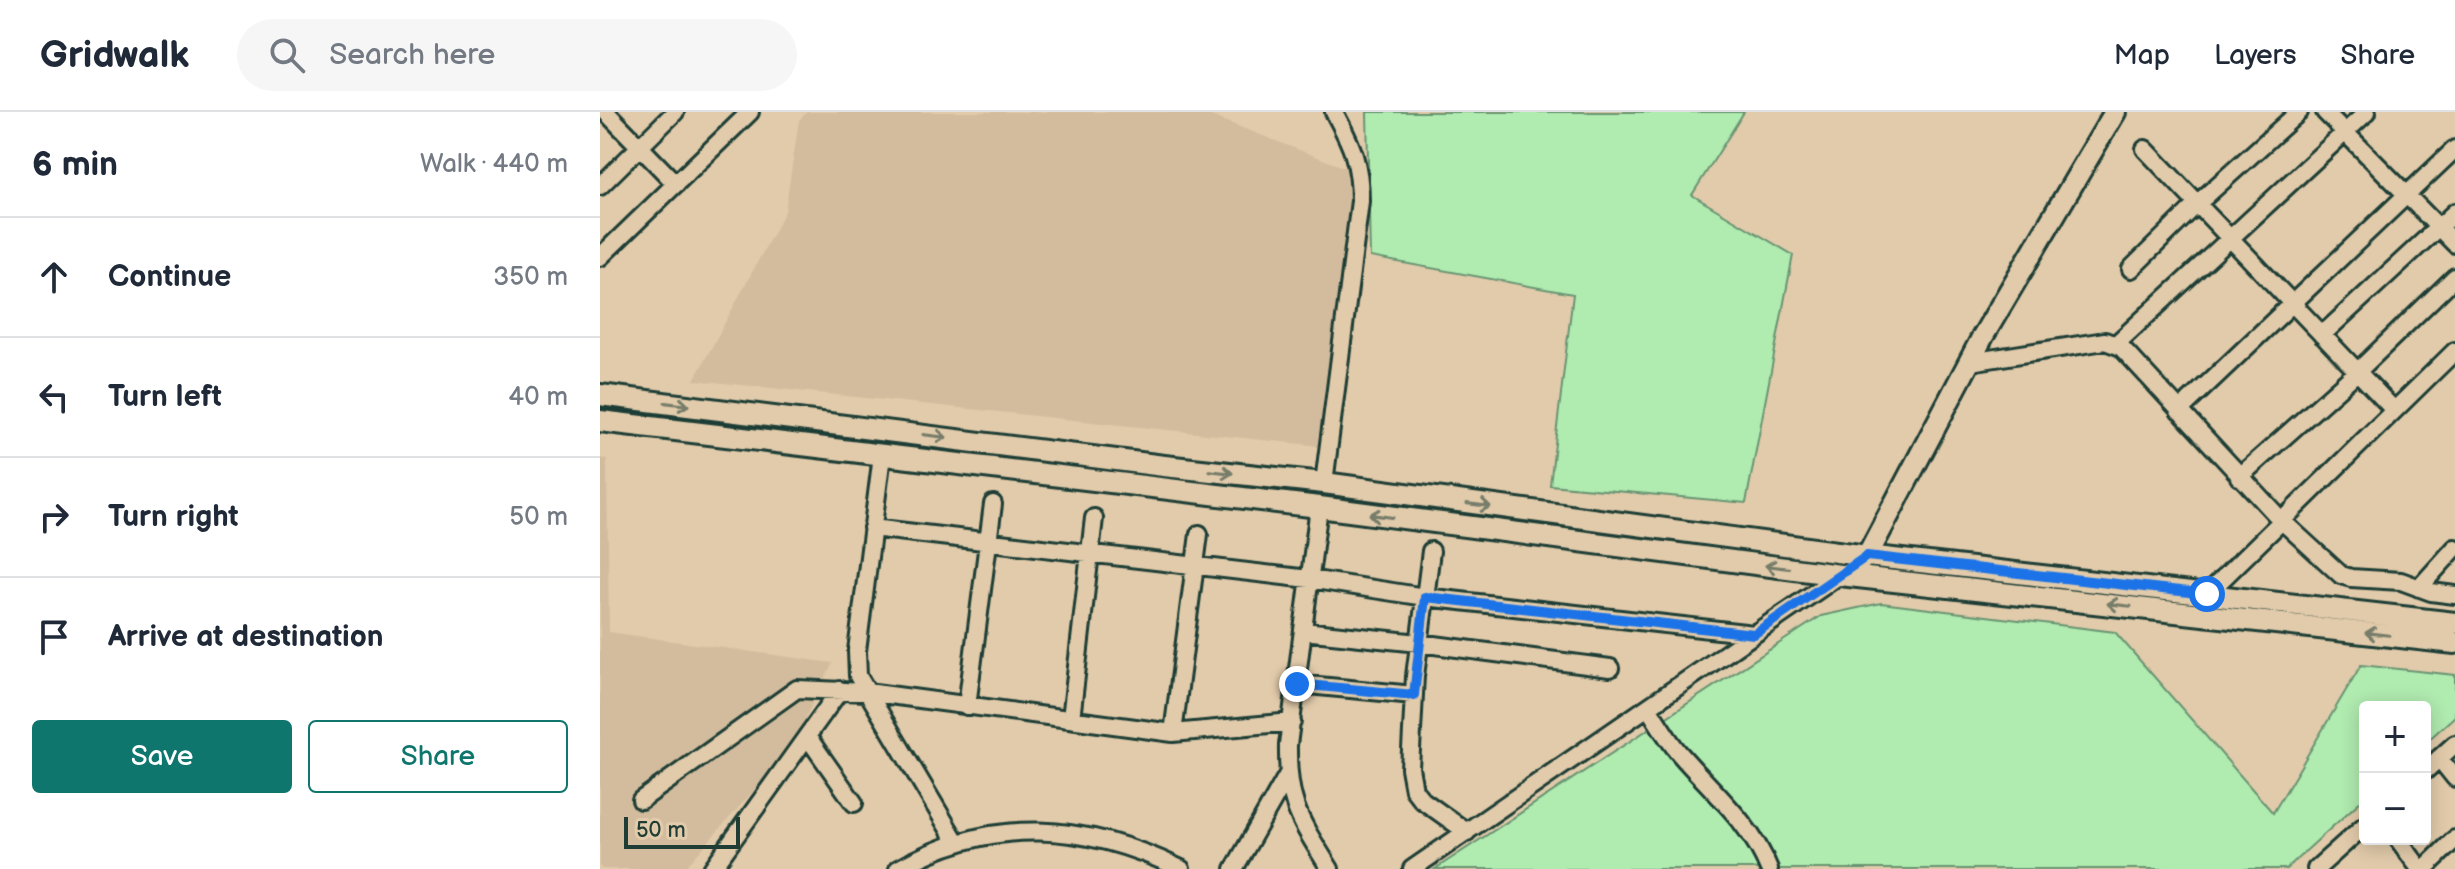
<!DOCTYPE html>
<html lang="en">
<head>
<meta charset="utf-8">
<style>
	:root { --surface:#fff; --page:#f6f6f7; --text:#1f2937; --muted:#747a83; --line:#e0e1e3; --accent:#0f766e }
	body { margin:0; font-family:"Balsamiq Sans",sans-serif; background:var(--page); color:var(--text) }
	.controls { position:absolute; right:24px; bottom:24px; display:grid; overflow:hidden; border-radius:8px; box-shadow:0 4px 20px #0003 }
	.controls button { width:72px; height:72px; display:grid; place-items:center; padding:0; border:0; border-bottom:2px solid var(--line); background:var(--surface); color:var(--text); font:40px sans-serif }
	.scale { position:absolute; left:24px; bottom:20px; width:116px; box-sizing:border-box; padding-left:8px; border:4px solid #1f3d34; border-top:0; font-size:22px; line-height:28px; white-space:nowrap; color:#1f3d34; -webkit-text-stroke:6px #e2cbab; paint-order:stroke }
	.stop { position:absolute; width:24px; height:24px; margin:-18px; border:6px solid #1a73e8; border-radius:50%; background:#fff }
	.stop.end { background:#1a73e8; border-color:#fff; box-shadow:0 2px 8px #0008 }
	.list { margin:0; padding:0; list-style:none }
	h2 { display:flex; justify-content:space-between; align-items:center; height:104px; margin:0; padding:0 32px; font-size:34px }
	h2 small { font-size:26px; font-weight:400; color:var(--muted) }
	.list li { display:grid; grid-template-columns:52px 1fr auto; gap:24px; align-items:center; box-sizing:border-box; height:120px; padding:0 32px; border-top:2px solid var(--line) }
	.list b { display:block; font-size:30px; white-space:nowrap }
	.list em { font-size:26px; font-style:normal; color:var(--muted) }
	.actions { display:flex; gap:16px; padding:24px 32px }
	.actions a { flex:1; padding:18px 0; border:2px solid var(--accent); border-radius:8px; text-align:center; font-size:28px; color:var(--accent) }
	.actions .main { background:var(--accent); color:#fff }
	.icon { flex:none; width:44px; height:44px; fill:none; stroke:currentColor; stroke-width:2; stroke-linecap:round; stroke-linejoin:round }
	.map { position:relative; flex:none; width:1855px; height:757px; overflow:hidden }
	header { display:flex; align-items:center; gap:48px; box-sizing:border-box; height:112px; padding:0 40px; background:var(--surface); border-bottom:2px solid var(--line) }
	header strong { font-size:38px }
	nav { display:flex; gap:44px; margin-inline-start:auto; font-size:28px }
	.search { width:560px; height:72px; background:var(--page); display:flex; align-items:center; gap:20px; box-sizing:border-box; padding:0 28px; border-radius:44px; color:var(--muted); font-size:30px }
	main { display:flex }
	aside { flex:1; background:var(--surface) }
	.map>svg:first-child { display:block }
	.built { fill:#d3bc9d }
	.green { fill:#b0ebb0; stroke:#689472; stroke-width:2 }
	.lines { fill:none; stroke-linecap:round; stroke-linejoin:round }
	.minor-casing { stroke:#1f3d34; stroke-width:22 }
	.major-casing { stroke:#1f3d34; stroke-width:26 }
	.minor { stroke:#e2cbab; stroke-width:16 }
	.major { stroke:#e2cbab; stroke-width:20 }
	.oneway { stroke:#777d6a }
	.route { stroke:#1a73e8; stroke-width:10 }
</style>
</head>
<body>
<header>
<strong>Gridwalk</strong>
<div class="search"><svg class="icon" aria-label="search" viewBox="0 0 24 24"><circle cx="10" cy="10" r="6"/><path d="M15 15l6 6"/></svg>Search here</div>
<nav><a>Map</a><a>Layers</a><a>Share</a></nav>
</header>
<main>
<aside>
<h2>6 min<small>Walk · 440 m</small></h2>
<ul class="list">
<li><svg class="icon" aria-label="ahead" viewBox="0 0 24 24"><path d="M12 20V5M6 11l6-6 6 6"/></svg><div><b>Continue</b></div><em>350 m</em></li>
<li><svg class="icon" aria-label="left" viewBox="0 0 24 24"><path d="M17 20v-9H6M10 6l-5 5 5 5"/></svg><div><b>Turn left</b></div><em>40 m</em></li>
<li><svg class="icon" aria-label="right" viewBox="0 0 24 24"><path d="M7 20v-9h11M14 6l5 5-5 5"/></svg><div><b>Turn right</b></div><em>50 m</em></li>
<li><svg class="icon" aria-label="arrive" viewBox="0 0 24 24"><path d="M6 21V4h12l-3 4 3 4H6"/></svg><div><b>Arrive at destination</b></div></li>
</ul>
<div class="actions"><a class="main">Save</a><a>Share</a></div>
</aside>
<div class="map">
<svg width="1855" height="757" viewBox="0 0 1855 757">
	<rect width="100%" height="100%" fill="#e2cbab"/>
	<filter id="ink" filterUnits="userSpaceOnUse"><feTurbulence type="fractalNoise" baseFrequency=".0125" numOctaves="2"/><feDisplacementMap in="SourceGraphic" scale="16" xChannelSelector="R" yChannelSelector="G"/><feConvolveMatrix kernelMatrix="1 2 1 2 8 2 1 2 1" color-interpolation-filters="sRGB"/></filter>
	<g filter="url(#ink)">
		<path class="built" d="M 207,0 L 601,0 L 754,59 L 720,334 L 94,268 L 185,99 L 199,8 Z
			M 0,346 L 7,347 L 9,520 L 233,551 L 188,640 L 84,757 L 2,757 L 0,755 Z"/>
		<path class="green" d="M 767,0 L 1144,0 L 1092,83 L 1193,143 L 1146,391 L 950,373 L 973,182 L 770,145 Z
			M 1281,491 L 1515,520 L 1673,701 L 1761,553 L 1855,563 L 1855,604 L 1825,631 L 1825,595 L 1765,595 L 1765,685 L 1686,757 L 835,757 L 1221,504 Z"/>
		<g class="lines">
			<defs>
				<path id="minor" d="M 6,0 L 76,72
					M 1725,0 L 1855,132
					M 1545,37 L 1794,298
					M 0,74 L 75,0
					M 0,145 L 150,0
					M 1531,157 L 1597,92 L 1699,0
					M 1722,223 L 1855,100
					M 1516,232 L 1767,0
					M 1370,250 L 1505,229 L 1521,235 L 1681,408 L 1741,463 L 1751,466 L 1801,469 L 1831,480 L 1855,483
					M 1579,299 L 1855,37
					M 282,343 L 257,539 L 258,564 L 357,731
					M 1639,365 L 1757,260 L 1855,165
					M 724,371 L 760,89 C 760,51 752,33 734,0
					M 719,395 L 688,633 C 687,693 700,708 730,757
					M 272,416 L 709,467 L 825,485 L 1154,522
					M 831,439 L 815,564 L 810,656 L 814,678 L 822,688 L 867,720
					M 1819,476 L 1855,436
					M 1607,482 L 1855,239
					M 703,519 L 819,531 L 1010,556
					M 697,572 L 814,583
					M 367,594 L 393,392
					M 1048,595 C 1058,611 1068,628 1080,642 C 1111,678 1152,712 1169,757
					M 471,607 L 494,406
					M 573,621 L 599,422
					M 207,624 L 254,691
					M 1839,646 L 1855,666
					M 1825,659 L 1855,632
					M 41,688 L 197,577 L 267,580 L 573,621 L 692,610
					M 1798,727 L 1820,757
					M 112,757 L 240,578
					M 298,757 C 393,703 486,711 581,757
					M 634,757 L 688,662
					M 812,757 L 1240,463
					M 1716,757 L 1765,713
					M 1824,757 L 1855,727"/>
				<path id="major" d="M 0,283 L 564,354 L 724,371 L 1267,444 L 1855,511
					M 0,309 L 719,395 L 1240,463 L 1855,531
					M 1257,451 L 1267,444 L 1383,224 L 1515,0"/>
			</defs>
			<use href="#minor" class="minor-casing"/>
			<use href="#major" class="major-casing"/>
			<use href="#minor" class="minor"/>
			<use href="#major" class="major"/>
		</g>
		<defs><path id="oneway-shaft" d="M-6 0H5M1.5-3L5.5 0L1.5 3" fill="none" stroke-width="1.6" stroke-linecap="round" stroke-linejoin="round" transform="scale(2)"/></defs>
		<g class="oneway">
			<use href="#oneway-shaft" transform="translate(77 292) rotate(7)"/>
			<use href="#oneway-shaft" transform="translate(335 324) rotate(7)"/>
			<use href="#oneway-shaft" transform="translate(621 360) rotate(6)"/>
			<use href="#oneway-shaft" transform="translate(879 393) rotate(7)"/>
			<use href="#oneway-shaft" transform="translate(781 404) rotate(-172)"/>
			<use href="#oneway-shaft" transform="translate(1177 455) rotate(-173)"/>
			<use href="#oneway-shaft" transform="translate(1519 493) rotate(-174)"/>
			<use href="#oneway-shaft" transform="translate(1777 522) rotate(-174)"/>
		</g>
	</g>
	<g class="lines" filter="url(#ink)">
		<path class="route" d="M 697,572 L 814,583 L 825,485 L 1154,522 L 1267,444 L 1607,482"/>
	</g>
</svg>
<div class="controls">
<button>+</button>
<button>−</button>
</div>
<div class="scale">50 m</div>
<div class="stop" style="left:1607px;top:482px"></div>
<div class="stop end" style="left:697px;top:572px"></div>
</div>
</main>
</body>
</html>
